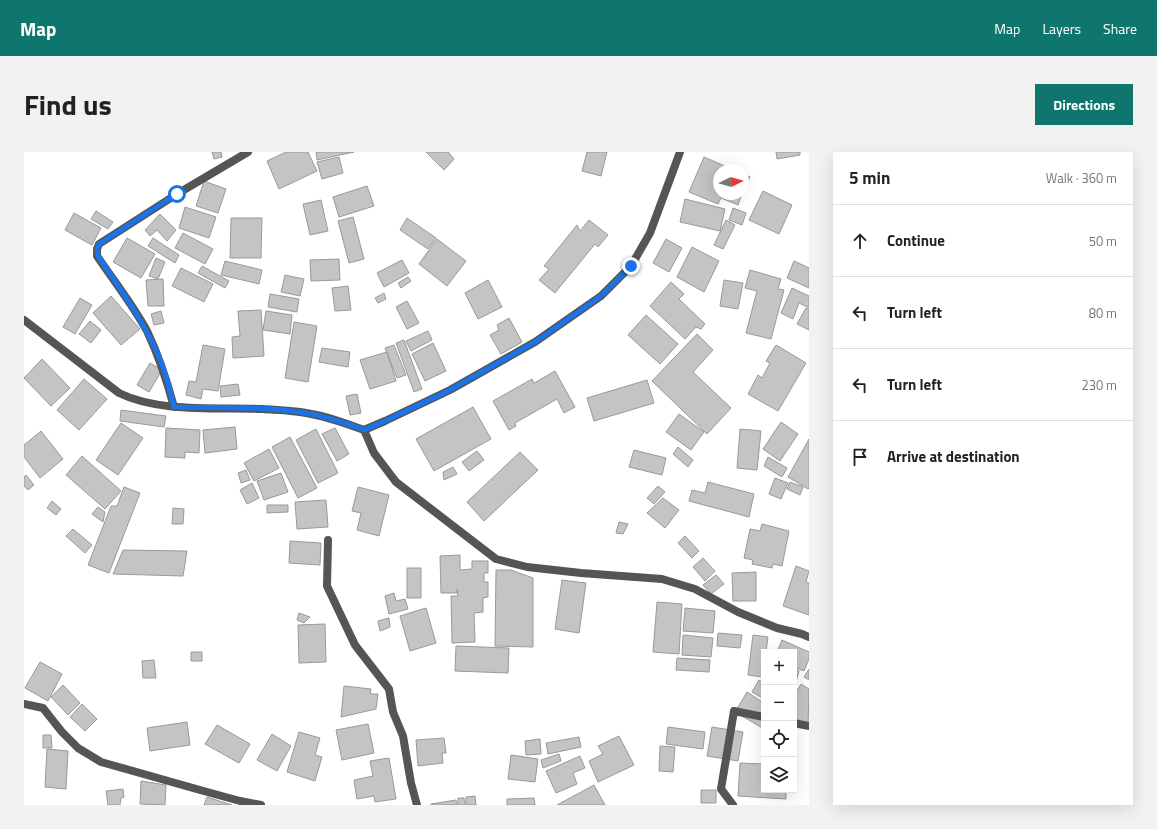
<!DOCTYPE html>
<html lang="en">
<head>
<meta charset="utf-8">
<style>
	:root { --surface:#fff; --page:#f2f2f2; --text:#222; --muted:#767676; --line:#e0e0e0; --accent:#0f766e }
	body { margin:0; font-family:"Titillium Web",sans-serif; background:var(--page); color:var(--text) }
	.controls { position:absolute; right:12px; bottom:12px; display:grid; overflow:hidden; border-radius:0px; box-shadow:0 4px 16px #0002 }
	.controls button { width:36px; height:36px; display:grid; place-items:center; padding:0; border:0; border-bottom:1px solid var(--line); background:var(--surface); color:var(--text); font:20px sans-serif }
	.compass { position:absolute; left:689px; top:12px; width:36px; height:36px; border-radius:50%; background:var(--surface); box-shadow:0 4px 16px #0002; rotate:84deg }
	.stop { position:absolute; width:12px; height:12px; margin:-9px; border:3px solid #1a73e8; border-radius:50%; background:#fff }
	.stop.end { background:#1a73e8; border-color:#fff; box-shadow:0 1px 4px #0008 }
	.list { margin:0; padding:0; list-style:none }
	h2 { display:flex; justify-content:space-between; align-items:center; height:52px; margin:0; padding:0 16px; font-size:17px }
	h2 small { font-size:13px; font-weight:400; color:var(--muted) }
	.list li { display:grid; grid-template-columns:26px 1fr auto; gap:12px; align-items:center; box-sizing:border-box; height:72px; padding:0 16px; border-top:1px solid var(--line) }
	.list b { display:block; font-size:15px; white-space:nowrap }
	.list em { font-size:13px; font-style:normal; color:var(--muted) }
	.icon { flex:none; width:22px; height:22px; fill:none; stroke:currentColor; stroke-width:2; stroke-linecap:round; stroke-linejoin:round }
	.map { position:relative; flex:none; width:785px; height:653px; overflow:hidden; border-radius:0px }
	header { display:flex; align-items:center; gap:24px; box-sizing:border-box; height:56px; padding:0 20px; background:var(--accent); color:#fff }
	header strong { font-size:19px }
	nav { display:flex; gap:22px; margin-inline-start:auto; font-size:14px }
	.intro { display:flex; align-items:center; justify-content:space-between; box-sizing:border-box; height:96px; padding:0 24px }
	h1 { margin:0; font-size:28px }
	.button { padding:10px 18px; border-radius:0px; background:var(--accent); color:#fff; font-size:14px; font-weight:700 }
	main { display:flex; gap:24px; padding:0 24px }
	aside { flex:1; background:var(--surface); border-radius:0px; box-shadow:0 4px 16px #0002 }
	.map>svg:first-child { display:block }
	.building { fill:#c4c4c4; stroke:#999 }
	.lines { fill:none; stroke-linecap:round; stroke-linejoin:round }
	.minor { stroke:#555; stroke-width:8 }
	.route { stroke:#1a73e8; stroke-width:5 }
</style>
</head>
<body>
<header>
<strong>Map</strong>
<nav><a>Map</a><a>Layers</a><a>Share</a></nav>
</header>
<div class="intro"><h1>Find us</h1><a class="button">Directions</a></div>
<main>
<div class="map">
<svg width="785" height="653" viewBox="0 0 785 653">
	<rect width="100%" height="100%" fill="#fff"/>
	<path class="building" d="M 188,0 L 197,0 L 198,5 L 190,7 Z
		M 262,0 L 284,0 L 293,19 L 255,37 L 243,9 Z
		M 292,0 L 330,0 L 293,8 Z
		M 402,0 L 424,0 L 430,7 L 420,18 Z
		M 563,0 L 583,0 L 577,24 L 558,19 Z
		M 752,0 L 776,0 L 776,3 L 753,7 Z
		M 315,5 L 319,21 L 298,27 L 293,10 Z
		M 680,5 L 710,18 L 695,18 L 695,42 L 718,42 L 714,53 L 697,46 L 694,52 L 665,40 Z
		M 719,22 L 726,25 L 719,41 Z
		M 180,29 L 202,37 L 194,61 L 172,54 Z
		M 343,34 L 350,54 L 315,65 L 309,45 Z
		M 739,39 L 768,53 L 755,82 L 725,68 Z
		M 661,47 L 701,57 L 696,79 L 656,70 Z
		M 297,48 L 304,79 L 286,83 L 279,52 Z
		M 161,55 L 192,65 L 185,86 L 155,76 Z
		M 709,56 L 722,61 L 718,73 L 705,68 Z
		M 72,59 L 89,70 L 84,77 L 67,67 Z
		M 50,61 L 77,76 L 68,93 L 41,78 Z
		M 136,62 L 152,78 L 143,89 L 133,78 L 126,84 L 121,78 Z
		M 329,65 L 340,107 L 325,111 L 314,69 Z
		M 207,66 L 238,66 L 237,106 L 206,106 Z
		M 383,66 L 412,86 L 404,97 L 376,78 Z
		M 565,68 L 584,83 L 574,95 L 571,92 L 531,141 L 515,128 L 525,117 L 520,114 L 553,73 L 556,79 Z
		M 702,68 L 711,73 L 699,97 L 690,93 Z
		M 159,81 L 189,97 L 181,112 L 151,96 Z
		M 103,86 L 131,102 L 117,126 L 89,110 Z
		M 129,86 L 155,103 L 151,111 L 124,94 Z
		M 413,87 L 442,109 L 423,134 L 395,112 Z
		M 642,87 L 658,96 L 645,120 L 629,111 Z
		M 668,95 L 695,109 L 680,140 L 653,125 Z
		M 132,106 L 141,110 L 134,127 L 125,124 Z
		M 315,107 L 316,128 L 287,129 L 286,108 Z
		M 378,108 L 385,121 L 360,135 L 353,121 Z
		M 201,109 L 238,118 L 235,132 L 197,123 Z
		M 770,109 L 785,116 L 785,136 L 763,126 Z
		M 178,114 L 205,129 L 201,136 L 174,121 Z
		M 157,116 L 189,132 L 180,150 L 148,134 Z
		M 726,118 L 757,127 L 754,137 L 760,138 L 747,187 L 722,181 L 733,139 L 721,136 Z
		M 261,123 L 280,127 L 276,144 L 257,140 Z
		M 384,125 L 387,129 L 377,136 L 374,131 Z
		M 139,127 L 140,154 L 124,154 L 122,128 Z
		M 464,128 L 478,155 L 454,167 L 441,141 Z
		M 700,128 L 719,131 L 714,157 L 696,154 Z
		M 647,130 L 660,142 L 655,147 L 681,172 L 677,177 L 672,175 L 661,187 L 626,154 Z
		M 324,134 L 327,158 L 311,159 L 308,136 Z
		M 768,136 L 785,144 L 785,156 L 775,151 L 769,167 L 757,161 Z
		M 360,141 L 362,147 L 354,151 L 351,146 Z
		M 246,142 L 275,147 L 273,160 L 244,155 Z
		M 87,144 L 116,177 L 97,193 L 69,161 Z
		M 56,146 L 68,153 L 51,182 L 39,175 Z
		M 383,149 L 395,171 L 383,177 L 372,155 Z
		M 782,156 L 785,158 L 785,178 L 773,172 Z
		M 237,158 L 240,204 L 209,206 L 208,185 L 216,184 L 214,159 Z
		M 137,159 L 140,171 L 130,173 L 127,162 Z
		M 242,159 L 268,163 L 266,182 L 239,178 Z
		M 622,163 L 654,192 L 636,212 L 604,183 Z
		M 485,166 L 498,190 L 477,202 L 466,183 L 475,178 L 473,173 Z
		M 66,169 L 77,178 L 67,191 L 55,182 Z
		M 270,170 L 293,174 L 284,230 L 261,226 Z
		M 404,179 L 408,188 L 387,199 L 382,189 Z
		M 673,182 L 689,198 L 669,220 L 707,256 L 683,282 L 628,229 Z
		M 380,188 L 398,237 L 390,240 L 372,191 Z
		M 409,191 L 422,219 L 401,229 L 388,202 Z
		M 179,193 L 201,197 L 194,239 L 179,237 L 177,247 L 162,243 L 165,229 L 172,230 Z
		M 370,193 L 382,223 L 373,226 L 361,196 Z
		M 752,193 L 782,211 L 754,259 L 724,242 L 734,223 L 738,226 L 746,211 L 742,209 Z
		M 298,196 L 326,200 L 324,215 L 295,210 Z
		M 363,200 L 372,229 L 346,237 L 336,208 Z
		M 18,207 L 46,236 L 27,254 L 0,226 Z
		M 126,211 L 138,218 L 125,240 L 113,233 Z
		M 531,219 L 551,255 L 540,261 L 533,247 L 491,271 L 492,274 L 485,278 L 469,249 L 508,227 L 510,231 Z
		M 60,227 L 83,247 L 55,278 L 33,258 Z
		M 623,228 L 630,251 L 570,269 L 563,246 Z
		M 214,232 L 216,243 L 197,245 L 196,234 Z
		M 333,242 L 337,261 L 326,263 L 322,244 Z
		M 449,255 L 467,287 L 410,319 L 392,287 Z
		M 97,258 L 142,264 L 140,275 L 96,269 Z
		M 655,262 L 680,280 L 667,298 L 642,280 Z
		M 757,270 L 774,282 L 756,309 L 739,297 Z
		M 97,271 L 119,286 L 94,323 L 72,308 Z
		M 211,275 L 213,297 L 181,301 L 179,278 Z
		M 142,276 L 176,278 L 175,301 L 161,300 L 161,306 L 141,305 Z
		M 311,276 L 325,302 L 313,309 L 298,282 Z
		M 292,277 L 314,321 L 294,331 L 272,288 Z
		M 716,277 L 737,279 L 733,318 L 713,316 Z
		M 17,279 L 39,307 L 16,326 L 0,305 L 0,293 Z
		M 266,285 L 293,336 L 274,346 L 248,295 Z
		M 785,287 L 785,336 L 784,337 L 764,325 Z
		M 654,295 L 669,308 L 664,315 L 649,302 Z
		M 245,297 L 255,316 L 230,329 L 220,311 Z
		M 610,298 L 642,306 L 638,323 L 605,315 Z
		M 453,299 L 460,308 L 445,319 L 438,310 Z
		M 496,300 L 514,318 L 460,369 L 443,350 Z
		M 58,304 L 97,339 L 81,357 L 42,323 Z
		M 744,305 L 763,316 L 758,325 L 740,314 Z
		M 429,315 L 433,322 L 420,328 L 419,320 Z
		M 222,318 L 226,328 L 217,331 L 214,321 Z
		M 257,321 L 264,340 L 240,348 L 233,329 Z
		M 2,323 L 10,333 L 4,338 L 0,334 L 0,325 Z
		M 751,326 L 764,331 L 757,347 L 745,342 Z
		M 684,330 L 730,342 L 725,365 L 665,349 L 668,338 L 681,341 Z
		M 766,330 L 779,335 L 776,343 L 763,337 Z
		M 228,331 L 235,346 L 223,352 L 216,338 Z
		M 634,334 L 641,340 L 630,352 L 623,346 Z
		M 100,335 L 116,341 L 85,421 L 64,413 L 87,354 L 93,354 Z
		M 334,335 L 365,343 L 355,384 L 333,378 L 337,361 L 328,359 Z
		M 639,346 L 655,358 L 641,376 L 623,361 Z
		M 302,348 L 304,375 L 273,377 L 271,350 Z
		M 28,349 L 37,357 L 32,363 L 23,356 Z
		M 243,353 L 264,353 L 264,360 L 243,361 Z
		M 74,355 L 81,360 L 79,370 L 68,362 Z
		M 149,356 L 160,357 L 159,372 L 148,372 Z
		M 595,370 L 604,372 L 599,382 L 592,381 Z
		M 738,372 L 765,379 L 758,414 L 749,412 L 748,416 L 728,412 L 729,408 L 720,406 L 726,377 L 736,379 Z
		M 49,377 L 68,393 L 61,401 L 42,384 Z
		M 661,384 L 675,399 L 668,406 L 654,391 Z
		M 266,389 L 297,391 L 296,413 L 265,411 Z
		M 99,398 L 163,399 L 159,424 L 89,422 Z
		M 436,403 L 436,418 L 448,417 L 448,409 L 464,409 L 464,421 L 460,421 L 460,430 L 464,430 L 464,445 L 459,446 L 459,460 L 450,461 L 451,490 L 428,491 L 427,444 L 434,444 L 433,437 L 433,441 L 417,441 L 416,404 Z
		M 679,406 L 691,419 L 681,429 L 669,415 Z
		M 772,414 L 785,419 L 782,430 L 785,431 L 785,463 L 759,454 Z
		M 383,416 L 397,416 L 397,446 L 383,446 Z
		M 472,418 L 487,418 L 509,426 L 509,495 L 471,494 Z
		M 732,420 L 732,449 L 709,449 L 708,421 Z
		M 692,423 L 700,432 L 687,442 L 679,433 Z
		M 538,428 L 562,431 L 555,481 L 531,477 Z
		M 370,441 L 372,449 L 381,447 L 384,457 L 365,462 L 361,444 Z
		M 633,450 L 658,452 L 655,502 L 629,500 Z
		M 402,456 L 412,491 L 386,499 L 376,464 Z
		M 661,456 L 691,459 L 689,481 L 659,479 Z
		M 275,461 L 286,465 L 280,471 L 273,468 Z
		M 365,466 L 366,475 L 356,479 L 354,469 Z
		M 301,472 L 302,510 L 275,511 L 274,473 Z
		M 694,481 L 718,483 L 716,496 L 693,494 Z
		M 659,483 L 689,486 L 687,505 L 658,503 Z
		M 729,483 L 744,485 L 742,500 L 740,500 L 738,525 L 724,523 Z
		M 758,488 L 785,500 L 785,507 L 780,519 L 770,515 L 770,500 L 753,500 Z
		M 432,494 L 485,496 L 484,521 L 431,519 Z
		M 167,500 L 178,500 L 178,509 L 167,509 Z
		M 653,506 L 686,508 L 685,520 L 652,518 Z
		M 130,508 L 132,526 L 119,526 L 118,509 Z
		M 16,510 L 38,522 L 24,549 L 1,536 Z
		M 770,517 L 775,519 L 770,537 Z
		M 785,517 L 785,528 L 780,525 Z
		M 735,528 L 740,531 L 740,547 L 728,540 Z
		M 777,532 L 785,537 L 784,575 L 770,566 L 770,544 Z
		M 39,533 L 56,551 L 44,563 L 27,545 Z
		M 320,534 L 347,537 L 346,542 L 354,542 L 352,557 L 317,565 Z
		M 723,540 L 740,551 L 740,577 L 711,560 Z
		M 58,552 L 73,567 L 61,579 L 46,565 Z
		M 163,570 L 166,593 L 126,599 L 123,576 Z
		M 344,572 L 350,601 L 318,608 L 312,578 Z
		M 193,573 L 226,592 L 215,611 L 181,592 Z
		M 644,575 L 681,580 L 679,597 L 642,592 Z
		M 688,575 L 719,580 L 714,609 L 683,604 Z
		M 275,580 L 296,586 L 291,603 L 298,605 L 291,629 L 263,620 Z
		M 248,582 L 267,594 L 253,619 L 233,608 Z
		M 19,583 L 27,583 L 28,596 L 19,596 Z
		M 595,584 L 610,613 L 574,630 L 565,609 L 579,602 L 574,594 Z
		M 555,585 L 557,595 L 524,602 L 522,591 Z
		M 420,586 L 422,601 L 418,601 L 419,611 L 394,614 L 392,588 Z
		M 516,587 L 517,602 L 502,603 L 501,589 Z
		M 636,594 L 651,595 L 649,620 L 635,619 Z
		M 23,597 L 44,599 L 42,637 L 21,635 Z
		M 535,602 L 537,609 L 519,616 L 517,608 Z
		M 487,603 L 514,607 L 511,630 L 484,627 Z
		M 556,604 L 561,616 L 549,621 L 553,632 L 532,641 L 522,619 Z
		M 365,606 L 372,647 L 351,650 L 350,644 L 333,647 L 330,628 L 349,624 L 346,609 Z
		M 716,611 L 740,612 L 740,638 L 762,638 L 762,647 L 714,644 Z
		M 117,629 L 142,633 L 141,653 L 116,652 Z
		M 570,633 L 581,653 L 533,653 Z
		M 99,637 L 100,645 L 97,646 L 96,653 L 84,653 L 82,639 Z
		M 677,638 L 692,638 L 692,651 L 677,651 Z
		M 451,644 L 452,653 L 442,653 L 442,645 Z
		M 183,645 L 208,653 L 180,653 Z
		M 434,646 L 440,646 L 441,653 L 434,653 Z
		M 510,646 L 511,653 L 483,653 L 483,647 Z
		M 432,648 L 433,653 L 407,653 L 407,652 Z"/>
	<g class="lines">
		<path class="minor" d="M 0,168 L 95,241 C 135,261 195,255 239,257 C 253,258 268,258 282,261 C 302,264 321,271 340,278 L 361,269 L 426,238 L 511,190 L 577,144 L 607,114 L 626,81 L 656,0
			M 150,255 C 143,229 135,204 123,179 C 109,153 90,129 73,104 L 73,97 L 75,92 L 153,42 L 224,0
			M 340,278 L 350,301 L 372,330 L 472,407 L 503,415 L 557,421 L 638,427 L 671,437 L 714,460 L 753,476 L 778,482 L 785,485
			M 304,388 L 303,434 L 331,493 L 365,537 L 369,560 L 379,584 L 387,631 L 393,653
			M 0,552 L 19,556 L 38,580 L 54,596 L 77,610 L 176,638 L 216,649 L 237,653
			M 770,571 L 785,574
			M 709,653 L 697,637 L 710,559 L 740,565"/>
	</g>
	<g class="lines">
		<path class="route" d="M 153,42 L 75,92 L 73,97 L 74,104 C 96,137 119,168 135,205 C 142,221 146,238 150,255 C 192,256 240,254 281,261 C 301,264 321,271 340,278 L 361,269 L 426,238 L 511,190 L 577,144 L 607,114"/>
	</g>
</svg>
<div class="controls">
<button>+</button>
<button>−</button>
<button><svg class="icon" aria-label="locate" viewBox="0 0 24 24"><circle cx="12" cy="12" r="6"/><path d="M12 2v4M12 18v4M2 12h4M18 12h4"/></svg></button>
<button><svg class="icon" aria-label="layers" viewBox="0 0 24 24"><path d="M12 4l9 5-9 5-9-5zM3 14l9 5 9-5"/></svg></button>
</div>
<svg class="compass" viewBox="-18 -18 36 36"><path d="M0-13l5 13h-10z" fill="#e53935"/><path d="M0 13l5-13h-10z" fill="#767676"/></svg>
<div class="stop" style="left:153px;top:42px"></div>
<div class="stop end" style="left:607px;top:114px"></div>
</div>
<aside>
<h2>5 min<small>Walk · 360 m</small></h2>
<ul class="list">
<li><svg class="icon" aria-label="ahead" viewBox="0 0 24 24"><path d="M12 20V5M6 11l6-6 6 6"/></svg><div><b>Continue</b></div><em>50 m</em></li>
<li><svg class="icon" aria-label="left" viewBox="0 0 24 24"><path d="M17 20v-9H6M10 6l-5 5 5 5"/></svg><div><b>Turn left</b></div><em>80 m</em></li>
<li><svg class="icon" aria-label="left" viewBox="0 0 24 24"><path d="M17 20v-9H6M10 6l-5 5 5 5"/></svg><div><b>Turn left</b></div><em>230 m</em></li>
<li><svg class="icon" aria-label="arrive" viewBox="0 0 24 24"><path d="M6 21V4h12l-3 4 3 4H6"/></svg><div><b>Arrive at destination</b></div></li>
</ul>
</aside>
</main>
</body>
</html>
